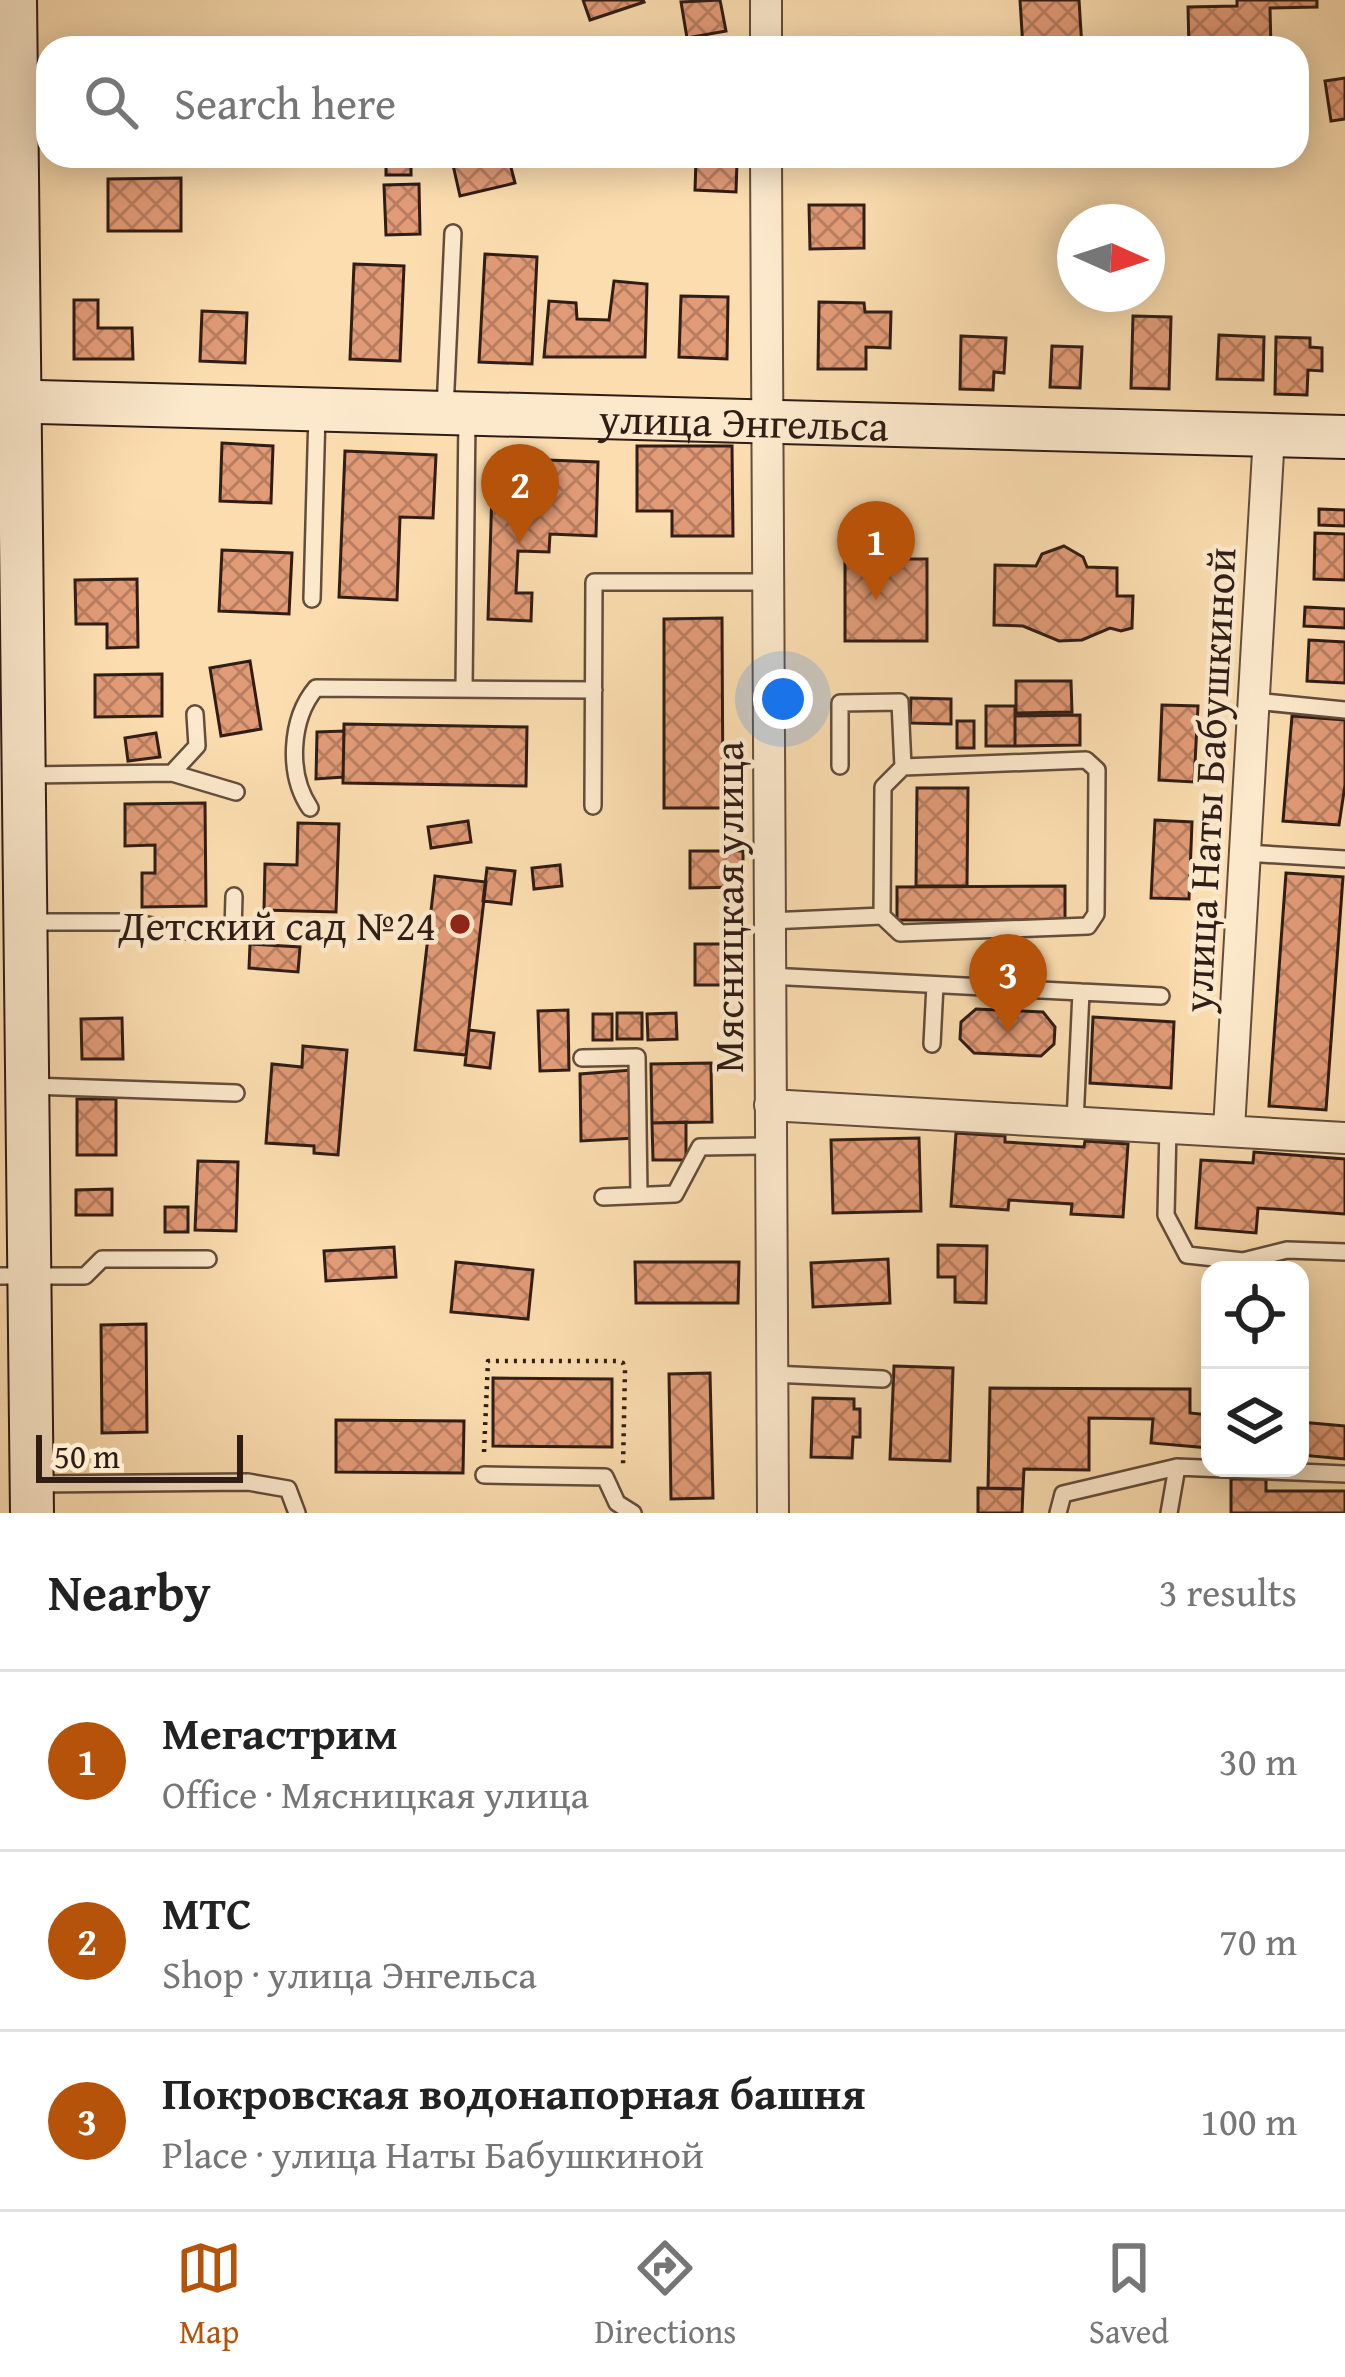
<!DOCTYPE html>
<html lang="en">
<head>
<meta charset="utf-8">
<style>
	:root { --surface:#fff; --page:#f2f2f2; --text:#222; --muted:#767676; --line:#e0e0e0; --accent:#b45309 }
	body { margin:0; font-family:"Gentium Book Plus",serif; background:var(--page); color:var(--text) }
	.controls { position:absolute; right:36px; bottom:36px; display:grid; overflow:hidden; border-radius:24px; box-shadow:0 6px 30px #0003 }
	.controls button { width:108px; height:108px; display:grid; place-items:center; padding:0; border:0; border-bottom:3px solid var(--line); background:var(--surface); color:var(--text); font:60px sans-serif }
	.compass { position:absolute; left:1057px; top:204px; width:108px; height:108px; border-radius:50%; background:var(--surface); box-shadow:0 6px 30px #0003; rotate:93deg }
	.scale { position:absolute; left:36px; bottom:30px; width:207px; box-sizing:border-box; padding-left:12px; border:6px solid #301d16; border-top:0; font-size:33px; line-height:42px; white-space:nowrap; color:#301d16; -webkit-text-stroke:9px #fce9cc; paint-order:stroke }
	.you { position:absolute; left:783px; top:699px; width:42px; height:42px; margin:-30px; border:9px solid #fff; border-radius:50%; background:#1a73e8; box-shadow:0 0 0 18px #1a73e833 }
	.badge { display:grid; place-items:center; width:78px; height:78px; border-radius:50%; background:var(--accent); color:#fff; font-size:39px; font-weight:700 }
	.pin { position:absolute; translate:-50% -99px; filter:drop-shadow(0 3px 6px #0008) }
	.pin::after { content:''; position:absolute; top:63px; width:42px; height:36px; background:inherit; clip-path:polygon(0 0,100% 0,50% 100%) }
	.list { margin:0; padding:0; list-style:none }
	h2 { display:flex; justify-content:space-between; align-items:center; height:156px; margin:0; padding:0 48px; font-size:51px }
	h2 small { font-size:39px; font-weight:400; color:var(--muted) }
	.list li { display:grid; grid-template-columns:78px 1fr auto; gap:36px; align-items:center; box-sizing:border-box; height:180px; padding:0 48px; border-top:3px solid var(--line) }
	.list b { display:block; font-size:45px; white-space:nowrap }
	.list p { margin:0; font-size:39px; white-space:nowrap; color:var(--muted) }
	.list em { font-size:39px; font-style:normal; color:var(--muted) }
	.icon { flex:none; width:66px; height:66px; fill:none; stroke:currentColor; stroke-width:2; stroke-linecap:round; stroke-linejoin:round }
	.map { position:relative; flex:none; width:1345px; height:1513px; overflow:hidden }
	.search { position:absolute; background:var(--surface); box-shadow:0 6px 30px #0003; left:36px; right:36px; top:36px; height:132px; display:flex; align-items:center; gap:30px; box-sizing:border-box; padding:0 42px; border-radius:36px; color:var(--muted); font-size:45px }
	.sheet { height:696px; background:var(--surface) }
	nav { display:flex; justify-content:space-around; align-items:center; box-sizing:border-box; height:168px; border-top:3px solid var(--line); background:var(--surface); font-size:33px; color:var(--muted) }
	nav a { display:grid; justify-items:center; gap:6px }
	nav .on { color:var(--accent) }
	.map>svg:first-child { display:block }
	.building { fill:url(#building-cross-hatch); stroke:#301d16; stroke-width:3 }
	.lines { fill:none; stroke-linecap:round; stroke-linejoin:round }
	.lane-casing { stroke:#634d3c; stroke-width:20 }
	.street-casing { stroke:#634d3c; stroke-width:34 }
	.secondary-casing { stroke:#301d16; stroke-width:46 }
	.path { stroke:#301d16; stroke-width:4.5; stroke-dasharray:3 6; stroke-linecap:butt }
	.lane { stroke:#fce9cc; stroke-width:15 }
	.street { stroke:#fce9cc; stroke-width:30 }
	.secondary { stroke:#fce9cc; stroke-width:42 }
	.poi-dot { fill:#8f2418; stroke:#fce9cc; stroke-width:4.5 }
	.labels { text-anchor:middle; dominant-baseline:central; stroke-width:9; stroke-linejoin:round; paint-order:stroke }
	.street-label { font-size:42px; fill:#301d16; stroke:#fce9cc }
	.poi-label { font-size:42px; fill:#301d16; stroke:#fce9cc; text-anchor:end }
</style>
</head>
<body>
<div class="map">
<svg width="1345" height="1513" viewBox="0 0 1345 1513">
	<defs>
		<pattern id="building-cross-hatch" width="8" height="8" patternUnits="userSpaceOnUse" patternTransform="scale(3)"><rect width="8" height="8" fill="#e29b77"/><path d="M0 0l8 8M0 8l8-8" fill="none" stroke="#b87e61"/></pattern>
	</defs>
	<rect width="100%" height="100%" fill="#fbddb0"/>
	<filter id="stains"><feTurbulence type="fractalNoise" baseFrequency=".00167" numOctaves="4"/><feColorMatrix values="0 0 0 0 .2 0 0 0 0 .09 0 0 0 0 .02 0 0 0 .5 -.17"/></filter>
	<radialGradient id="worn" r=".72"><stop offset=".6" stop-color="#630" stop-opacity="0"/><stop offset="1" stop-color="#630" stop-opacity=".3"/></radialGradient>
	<path class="building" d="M 583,0 L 643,0 L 644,2 L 590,20 Z
		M 720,0 L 726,31 L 687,38 L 681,2 Z
		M 1020,0 L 1079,0 L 1082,48 L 1023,48 Z
		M 1237,0 L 1317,0 L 1317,7 L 1270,8 L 1271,48 L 1189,48 L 1188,7 L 1237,6 Z
		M 1345,78 L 1345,119 L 1331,121 L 1325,81 Z
		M 386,156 L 411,156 L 411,175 L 386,175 Z
		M 451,156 L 508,156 L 515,183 L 460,196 Z
		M 696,160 L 737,162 L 736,192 L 695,190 Z
		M 181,178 L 181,231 L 108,231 L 108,179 Z
		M 419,184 L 420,234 L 386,235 L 384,185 Z
		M 809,205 L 864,205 L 864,248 L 810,249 Z
		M 485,254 L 537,257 L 532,364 L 479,362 Z
		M 354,264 L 404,266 L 400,361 L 350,359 Z
		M 614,281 L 647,284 L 645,357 L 544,357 L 549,301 L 576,303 L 577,319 L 609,320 Z
		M 681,296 L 728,297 L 727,359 L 679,357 Z
		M 74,300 L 98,300 L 98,328 L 132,328 L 133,359 L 74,359 Z
		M 819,302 L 864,303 L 865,312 L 891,312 L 890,348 L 866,347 L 866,369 L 818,369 Z
		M 202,311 L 247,313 L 245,363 L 200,361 Z
		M 1133,316 L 1171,317 L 1169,389 L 1131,388 Z
		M 1219,335 L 1264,337 L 1263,380 L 1217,379 Z
		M 961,336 L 1006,338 L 1004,373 L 994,372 L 993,390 L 960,389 Z
		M 1276,337 L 1310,338 L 1310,347 L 1322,348 L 1322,371 L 1308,370 L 1307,395 L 1275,394 Z
		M 1052,346 L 1082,347 L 1080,388 L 1050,387 Z
		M 222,443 L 273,446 L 271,503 L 220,501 Z
		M 637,446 L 732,446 L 733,536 L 672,536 L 672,511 L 637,511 Z
		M 345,451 L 436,455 L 433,518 L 400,517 L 397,600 L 339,597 Z
		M 493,458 L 598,462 L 596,536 L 550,534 L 549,552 L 518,551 L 516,593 L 532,593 L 531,621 L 488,619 Z
		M 1319,509 L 1345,510 L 1345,526 L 1319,525 Z
		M 1315,533 L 1345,534 L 1345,580 L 1314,579 Z
		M 1064,546 L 1083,557 L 1087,567 L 1117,568 L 1117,596 L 1133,596 L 1132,628 L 1121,631 L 1110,628 L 1082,640 L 1059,641 L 1023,626 L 994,625 L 995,565 L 1036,566 L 1042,554 Z
		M 222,550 L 292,553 L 289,614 L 219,611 Z
		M 845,559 L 927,559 L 927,641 L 845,641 Z
		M 137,579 L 138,647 L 107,648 L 107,624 L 76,624 L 75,580 Z
		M 1305,607 L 1345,609 L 1345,628 L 1304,626 Z
		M 722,618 L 723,808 L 664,808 L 664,619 Z
		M 1309,640 L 1345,642 L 1345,683 L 1307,681 Z
		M 250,661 L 261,729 L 221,736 L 210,668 Z
		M 162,674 L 162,716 L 95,717 L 95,675 Z
		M 1016,681 L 1071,681 L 1072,712 L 1016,713 Z
		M 911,698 L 951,699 L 951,724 L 910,723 Z
		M 1162,705 L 1198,706 L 1194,782 L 1159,780 Z
		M 986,706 L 1015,706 L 1015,746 L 986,746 Z
		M 1080,715 L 1080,745 L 1015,746 L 1015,716 Z
		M 1292,716 L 1345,720 L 1345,785 L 1339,825 L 1283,821 Z
		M 957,721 L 974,721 L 974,748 L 957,748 Z
		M 344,724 L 527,727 L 526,786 L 343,783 Z
		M 344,731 L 343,777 L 316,779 L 317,732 Z
		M 156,733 L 160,757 L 128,761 L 125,738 Z
		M 917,788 L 968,788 L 967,886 L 916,886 Z
		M 205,803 L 206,906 L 142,907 L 142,873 L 155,873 L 155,845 L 125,846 L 125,804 Z
		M 1155,820 L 1192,822 L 1189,899 L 1151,898 Z
		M 468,821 L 471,842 L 431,848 L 428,827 Z
		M 298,823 L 339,824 L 336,912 L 264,910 L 265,864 L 297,865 Z
		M 690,851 L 743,851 L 743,887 L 690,888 Z
		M 560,865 L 562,886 L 534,889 L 532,868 Z
		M 487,868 L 515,871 L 511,904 L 483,901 Z
		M 1286,873 L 1343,877 L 1326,1110 L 1269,1106 Z
		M 435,876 L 486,882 L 466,1055 L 415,1050 Z
		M 1065,886 L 1065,920 L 897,920 L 897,887 Z
		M 250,944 L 300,947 L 298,972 L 249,968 Z
		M 695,944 L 741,944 L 741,985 L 695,985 Z
		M 1007,956 L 1031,957 L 1030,981 L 1006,980 Z
		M 976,1009 L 1043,1012 L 1055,1027 L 1054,1044 L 1041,1056 L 974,1053 L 960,1039 L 961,1022 Z
		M 568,1010 L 569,1070 L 540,1071 L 538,1011 Z
		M 617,1013 L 642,1013 L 642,1039 L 617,1039 Z
		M 676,1013 L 677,1039 L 648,1040 L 647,1014 Z
		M 593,1014 L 612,1014 L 612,1040 L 593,1040 Z
		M 1093,1017 L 1174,1022 L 1171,1088 L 1090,1083 Z
		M 122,1018 L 123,1059 L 82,1059 L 81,1019 Z
		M 469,1030 L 494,1033 L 490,1068 L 465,1065 Z
		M 303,1046 L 347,1050 L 338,1155 L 314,1153 L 314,1146 L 266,1143 L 272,1064 L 302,1067 Z
		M 711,1063 L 712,1122 L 652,1123 L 651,1064 Z
		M 632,1070 L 635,1138 L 581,1141 L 580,1074 Z
		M 77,1099 L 116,1099 L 116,1155 L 77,1155 Z
		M 686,1122 L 686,1160 L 653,1160 L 652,1123 Z
		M 956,1133 L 1005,1136 L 1005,1142 L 1084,1147 L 1085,1141 L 1128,1144 L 1123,1217 L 1071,1214 L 1072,1204 L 1009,1200 L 1008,1210 L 951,1206 Z
		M 919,1138 L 921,1211 L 833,1213 L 831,1140 Z
		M 1254,1152 L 1345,1159 L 1345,1214 L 1258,1208 L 1256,1233 L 1196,1228 L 1201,1160 L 1253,1163 Z
		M 198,1161 L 238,1162 L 236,1231 L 195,1230 Z
		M 112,1189 L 112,1215 L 76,1215 L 76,1190 Z
		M 165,1207 L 188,1207 L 188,1232 L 165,1232 Z
		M 938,1245 L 987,1246 L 986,1303 L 955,1302 L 955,1277 L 938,1277 Z
		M 394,1247 L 396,1277 L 326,1281 L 324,1251 Z
		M 888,1259 L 890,1303 L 813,1307 L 811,1263 Z
		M 456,1262 L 533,1270 L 528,1319 L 451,1312 Z
		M 635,1262 L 739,1262 L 738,1303 L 636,1303 Z
		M 146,1324 L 147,1432 L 102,1433 L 101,1325 Z
		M 894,1366 L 953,1368 L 950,1461 L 890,1459 Z
		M 710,1373 L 713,1498 L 671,1499 L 669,1374 Z
		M 493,1378 L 612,1379 L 612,1447 L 493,1446 Z
		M 990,1388 L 1190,1389 L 1190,1413 L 1210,1415 L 1210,1448 L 1151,1443 L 1153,1419 L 1089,1418 L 1089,1470 L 1024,1469 L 1023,1489 L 988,1488 Z
		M 813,1398 L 854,1399 L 854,1409 L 860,1409 L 860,1437 L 853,1437 L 852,1458 L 811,1457 Z
		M 336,1420 L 464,1421 L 463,1473 L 336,1472 Z
		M 1300,1422 L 1345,1426 L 1345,1459 L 1300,1455 Z
		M 1231,1479 L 1266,1479 L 1266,1491 L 1345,1491 L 1345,1513 L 1231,1513 Z
		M 978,1488 L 1023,1489 L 1022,1513 L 978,1513 Z"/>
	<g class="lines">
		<defs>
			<path id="lane" d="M 445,410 L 453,233
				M 312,599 L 317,412
				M 464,689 L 467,416
				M 1254,701 L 1345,710
				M 840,766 L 840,703 L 900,702 L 903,767
				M 172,773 L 197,746 L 195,714
				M 27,775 L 172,773 L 236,792
				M 593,806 L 594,582 L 766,582
				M 310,808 C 287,774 290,719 316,688 L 594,690
				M 1245,853 L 1345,859
				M 769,921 L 882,916 L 900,933 L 1088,926 L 1096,914 L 1097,770 L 1086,760 L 903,767 L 883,787 L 882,916
				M 29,922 L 132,922 L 180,931 L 233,931 L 234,896
				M 769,976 L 1081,992 L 1075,1122
				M 1081,992 L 1161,996
				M 932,1044 L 935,985
				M 582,1058 L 637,1057 L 639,1195
				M 31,1086 L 236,1093
				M 1168,1127 L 1166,1215 L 1187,1255 L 1243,1261 L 1287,1250 L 1345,1252
				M 603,1197 L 675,1194 L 700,1147 L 771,1146
				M 0,1276 L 85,1276 L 102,1259 L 208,1259
				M 772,1374 L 883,1379
				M 484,1475 L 605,1477 L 617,1503 L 633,1513
				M 36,1484 L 248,1482 L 288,1489 L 297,1513
				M 1058,1513 L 1063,1494 L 1177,1467 L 1345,1474
				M 1169,1513 L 1177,1467"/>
			<path id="street" d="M 766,48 L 766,0
				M 766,156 L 773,1513
				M 770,1105 L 1345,1138
				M 1229,1129 L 1269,435"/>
			<g id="secondary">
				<path d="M 15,0 L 32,1513"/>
				<path id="s1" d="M 0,401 L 1345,437"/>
			</g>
		</defs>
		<use href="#lane" class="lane-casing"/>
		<use href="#street" class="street-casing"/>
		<use href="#secondary" class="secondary-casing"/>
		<path class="path" d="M 484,1452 L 488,1361 L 617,1361 L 623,1363 L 625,1370 L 623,1466"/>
		<use href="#lane" class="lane"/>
		<use href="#street" class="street"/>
		<use href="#secondary" class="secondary"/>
	</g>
	<circle class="poi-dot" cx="460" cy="924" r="12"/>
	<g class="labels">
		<g class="street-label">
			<text stroke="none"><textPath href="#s1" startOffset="744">улица Энгельса</textPath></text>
			<text transform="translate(1208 780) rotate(-87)">улица Наты Бабушкиной</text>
			<text transform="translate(727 907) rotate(-90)">Мясницкая улица</text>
		</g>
		<g class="poi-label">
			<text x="436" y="924">Детский сад №24</text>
		</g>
	</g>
	<rect width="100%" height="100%" filter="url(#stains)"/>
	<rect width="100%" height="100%" fill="url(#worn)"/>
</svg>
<div class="controls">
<button><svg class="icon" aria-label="locate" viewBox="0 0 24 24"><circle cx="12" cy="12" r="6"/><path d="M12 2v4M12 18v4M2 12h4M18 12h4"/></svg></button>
<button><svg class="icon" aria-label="layers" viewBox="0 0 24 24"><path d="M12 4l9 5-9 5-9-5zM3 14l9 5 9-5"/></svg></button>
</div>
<svg class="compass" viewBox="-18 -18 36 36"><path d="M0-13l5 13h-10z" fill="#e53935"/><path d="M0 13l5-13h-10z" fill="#767676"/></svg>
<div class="scale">50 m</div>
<div class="you"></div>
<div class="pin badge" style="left:876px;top:600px">1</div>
<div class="pin badge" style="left:520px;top:543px">2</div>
<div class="pin badge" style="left:1008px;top:1033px">3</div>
<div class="search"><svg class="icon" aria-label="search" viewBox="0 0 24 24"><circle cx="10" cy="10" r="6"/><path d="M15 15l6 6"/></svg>Search here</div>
</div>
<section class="sheet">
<h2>Nearby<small>3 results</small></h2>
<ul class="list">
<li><span class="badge">1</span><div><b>Мегастрим</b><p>Office · Мясницкая улица</p></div><em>30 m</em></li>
<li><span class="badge">2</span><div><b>МТС</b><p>Shop · улица Энгельса</p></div><em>70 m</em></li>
<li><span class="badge">3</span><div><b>Покровская водонапорная башня</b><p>Place · улица Наты Бабушкиной</p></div><em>100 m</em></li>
</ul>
</section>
<nav>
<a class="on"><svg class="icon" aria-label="map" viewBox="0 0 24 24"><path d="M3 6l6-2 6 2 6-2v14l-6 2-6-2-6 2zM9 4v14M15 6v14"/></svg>Map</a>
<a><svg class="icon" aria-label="directions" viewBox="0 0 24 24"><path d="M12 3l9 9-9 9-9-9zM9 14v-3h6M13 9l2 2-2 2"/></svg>Directions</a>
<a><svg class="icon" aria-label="saved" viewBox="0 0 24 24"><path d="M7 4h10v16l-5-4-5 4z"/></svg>Saved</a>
</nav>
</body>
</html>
